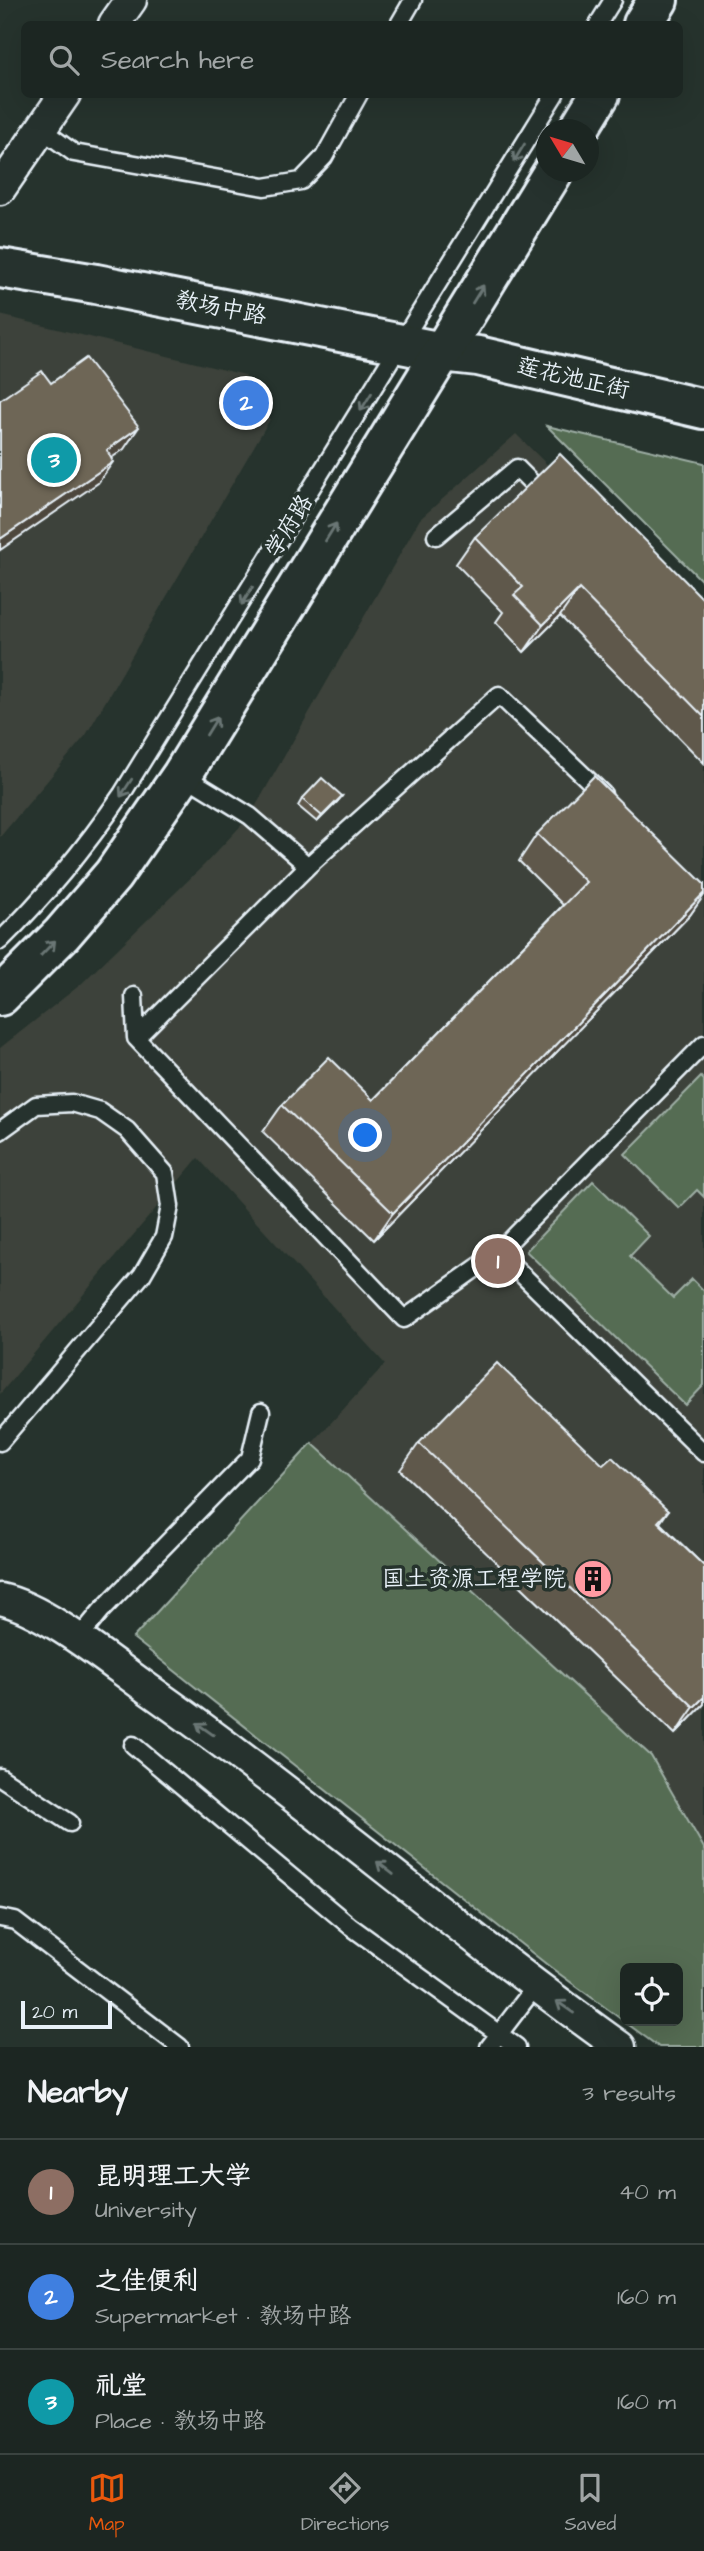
<!DOCTYPE html>
<html lang="en">
<head>
<meta charset="utf-8">
<style>
	:root { --surface:#1c2622; --page:#252e2a; --text:#f1f3f6; --muted:#a0a5a5; --line:#3a4340; --accent:#ea580c }
	body { margin:0; font-family:"Architects Daughter","LXGW WenKai TC",sans-serif; background:var(--page); color:var(--text) }
	.controls { position:absolute; right:21px; bottom:21px; display:grid; overflow:hidden; border-radius:10px; box-shadow:0 7px 28px #0002 }
	.controls button { width:63px; height:63px; display:grid; place-items:center; padding:0; border:0; border-bottom:2px solid var(--line); background:var(--surface); color:var(--text); font:35px sans-serif }
	.compass { position:absolute; left:536px; top:119px; width:63px; height:63px; border-radius:50%; background:var(--surface); box-shadow:0 7px 28px #0002; rotate:308deg }
	.scale { position:absolute; left:21px; bottom:18px; width:91px; box-sizing:border-box; padding-left:7px; border:4px solid #e8f1f8; border-top:0; font-size:19px; line-height:24px; white-space:nowrap; color:#e8f1f8; -webkit-text-stroke:5px #26332d; paint-order:stroke }
	.you { position:absolute; left:366px; top:1136px; width:24px; height:24px; margin:-18px; border:5px solid #fff; border-radius:50%; background:#1a73e8; box-shadow:0 0 0 10px #1a73e833 }
	.badge { display:grid; place-items:center; width:46px; height:46px; border-radius:50%; background:var(--accent); color:#fff; font-size:23px; font-weight:700 }
	.pin { position:absolute; translate:-50% -50%; border:4px solid #fff; box-shadow:0 2px 7px #0006 }
	.list { margin:0; padding:0; list-style:none }
	h2 { display:flex; justify-content:space-between; align-items:center; height:91px; margin:0; padding:0 28px; font-size:30px }
	h2 small { font-size:23px; font-weight:400; color:var(--muted) }
	.list li { display:grid; grid-template-columns:46px 1fr auto; gap:21px; align-items:center; box-sizing:border-box; height:105px; padding:0 28px; border-top:2px solid var(--line) }
	.list b { display:block; font-size:26px; white-space:nowrap }
	.list p { margin:0; font-size:23px; white-space:nowrap; color:var(--muted) }
	.list em { font-size:23px; font-style:normal; color:var(--muted) }
	.icon { flex:none; width:38px; height:38px; fill:none; stroke:currentColor; stroke-width:2; stroke-linecap:round; stroke-linejoin:round }
	.map { position:relative; flex:none; width:704px; height:2047px; overflow:hidden }
	.search { position:absolute; background:var(--surface); box-shadow:0 7px 28px #0002; left:21px; right:21px; top:21px; height:77px; display:flex; align-items:center; gap:18px; box-sizing:border-box; padding:0 24px; border-radius:10px; color:var(--muted); font-size:26px }
	.sheet { height:406px; background:var(--surface) }
	nav { display:flex; justify-content:space-around; align-items:center; box-sizing:border-box; height:98px; border-top:2px solid var(--line); background:var(--surface); font-size:19px; color:var(--muted) }
	nav a { display:grid; justify-items:center; gap:4px }
	nav .on { color:var(--accent) }
	.map>svg:first-child { display:block }
	.built { fill:#3c423a; fill-rule:evenodd }
	.green { fill:#546c52; stroke:#9eaea5; stroke-width:2; fill-rule:evenodd }
	.lines { fill:none; stroke-linecap:round; stroke-linejoin:round }
	.service-casing { stroke:#e8f1f8; stroke-width:21 }
	.minor-casing { stroke:#e8f1f8; stroke-width:35 }
	.secondary-casing { stroke:#e8f1f8; stroke-width:44 }
	.primary-casing { stroke:#e8f1f8; stroke-width:44 }
	.service { stroke:#26332d; stroke-width:16 }
	.minor { stroke:#26332d; stroke-width:30 }
	.secondary { stroke:#26332d; stroke-width:38 }
	.primary { stroke:#26332d; stroke-width:38 }
	.wall { fill:#5f584b; stroke:#e8f1f8; stroke-width:2 }
	.shaded-wall { fill:#4d473d; stroke:#e8f1f8; stroke-width:2 }
	.building { fill:#6e6657; stroke:#e8f1f8; stroke-width:2 }
	.oneway { stroke:#6a7674 }
	.labels { text-anchor:middle; dominant-baseline:central; stroke-width:7; stroke-linejoin:round; paint-order:stroke }
	.street-label { font-size:23px; fill:#e8f1f8; stroke:#26332d }
	.poi-label { font-size:23px; fill:#e8f1f8; stroke:#26332d; text-anchor:end }
</style>
</head>
<body>
<div class="map">
<svg width="704" height="2047" viewBox="0 0 704 2047">
	<rect width="100%" height="100%" fill="#26332d"/>
	<filter id="ink" filterUnits="userSpaceOnUse"><feTurbulence type="fractalNoise" baseFrequency=".0143" numOctaves="2"/><feDisplacementMap in="SourceGraphic" scale="14" xChannelSelector="R" yChannelSelector="G"/><feConvolveMatrix kernelMatrix="1 2 1 2 8 2 1 2 1" color-interpolation-filters="sRGB"/></filter>
	<g filter="url(#ink)">
		<path class="built" d="M 0,315 L 245,375 L 270,419 L 86,735 L 0,837 Z
			M 516,434 L 704,619 L 704,2047 L 659,2047 L 550,1967 L 133,1638 L 385,1364 L 198,1158 L 0,1394 L 0,1048 L 80,985 L 204,865 L 250,816 L 420,519 ZM 625,1968 L 678,1968 L 678,2021 L 625,2021 Z"/>
		<path class="green" d="M 547,426 L 704,463 L 704,583 Z
			M 701,1077 L 704,1080 L 704,1197 L 697,1190 L 679,1208 L 625,1154 Z
			M 593,1181 L 649,1236 L 630,1256 L 673,1298 L 692,1279 L 704,1291 L 704,1385 L 685,1405 L 526,1251 Z
			M 312,1443 L 651,1756 L 704,1848 L 704,2047 L 659,2047 L 550,1967 L 133,1638 ZM 678,1968 L 678,2021 L 625,2021 L 625,1968 Z"/>
		<g class="lines">
			<defs>
				<path id="service" d="M 399,24 L 413,0
					M 598,24 L 613,0
					M 41,129 L 74,153 L 264,187 L 301,181 L 324,157 L 359,94
					M 436,536 L 517,468 L 546,497
					M 183,775 L 250,816 L 308,866 L 499,695 L 603,794
					M 308,866 L 136,1038 L 404,1319 L 499,1252 L 704,1044
					M 0,941 C 47,895 85,848 122,794 L 555,94
					M 134,996 L 136,1038
					M 0,1131 L 36,1105 L 72,1103 L 100,1111 L 127,1130 L 165,1173 L 170,1206 L 164,1237 L 142,1275 L 0,1442
					M 499,1252 L 704,1453
					M 78,1639 L 101,1611 L 250,1458 L 261,1412
					M 133,1745 L 350,1926 L 517,2047
					M 0,1777 L 70,1823
					M 0,1918 L 15,1921 L 180,2047
					M 489,2047 L 535,1987"/>
				<path id="minor" d="M 114,24 L 131,0
					M 0,189 L 65,94
					M 0,1599 C 44,1608 110,1662 148,1689 C 310,1803 459,1932 620,2047"/>
				<path id="secondary" d="M 0,268 L 96,284 L 442,352 L 478,356 L 704,409"/>
				<path id="primary" d="M 643,24 L 658,0
					M 578,130 L 600,94
					M 0,996 L 62,934 L 113,875 L 182,775 L 553,172"/>
			</defs>
			<use href="#service" class="service-casing"/>
			<use href="#minor" class="minor-casing"/>
			<use href="#secondary" class="secondary-casing"/>
			<use href="#primary" class="primary-casing"/>
			<use href="#service" class="service"/>
			<use href="#minor" class="minor"/>
			<use href="#secondary" class="secondary"/>
			<use href="#primary" class="primary"/>
		</g>
		<path class="wall" d="M 475,537 L 704,600 L 704,763 L 560,616 L 524,652 L 496,622 L 503,612 L 456,564 Z
			M 342,796 L 337,802 L 317,822 L 298,806 L 302,799 Z
			M 537,834 L 704,884 L 704,895 L 690,915 L 374,1240 L 263,1132 L 282,1105 L 373,1100 L 563,905 L 519,861 Z
			M 419,1443 L 603,1465 L 668,1511 L 660,1523 L 704,1566 L 704,1704 L 675,1734 L 400,1470 Z"/>
		<path class="shaded-wall" d="M 139,427 L 124,449 L 92,472 L 107,450 Z
			M 113,462 L 98,483 L 0,550 L 0,539 Z
			M 579,589 L 560,616 L 524,652 L 543,625 Z
			M 342,796 L 337,802 L 317,822 L 322,816 Z
			M 704,893 L 704,895 L 690,915 L 374,1240 L 393,1213 Z
			M 704,1697 L 704,1704 L 675,1734 L 694,1707 Z"/>
		<path class="building" d="M 86,358 L 139,427 L 107,450 L 113,462 L 0,539 L 0,400 L 42,371 L 51,383 Z
			M 560,454 L 704,600 L 704,717 L 579,589 L 543,625 L 514,595 L 523,587 L 475,537 Z
			M 594,776 L 704,884 L 704,893 L 393,1213 L 282,1105 L 329,1057 L 373,1100 L 586,882 L 537,834 Z
			M 322,778 L 342,796 L 322,816 L 302,799 Z
			M 497,1363 L 603,1465 L 612,1457 L 668,1511 L 658,1522 L 704,1566 L 704,1697 L 694,1707 L 419,1443 Z"/>
		<defs><path id="oneway-shaft" d="M-6 0H5M1.5-3L5.5 0L1.5 3" fill="none" stroke-width="1.6" stroke-linecap="round" stroke-linejoin="round" transform="scale(1.75)"/></defs>
		<g class="oneway">
			<use href="#oneway-shaft" transform="translate(519 153) rotate(122)"/>
			<use href="#oneway-shaft" transform="translate(478 294) rotate(-58)"/>
			<use href="#oneway-shaft" transform="translate(366 402) rotate(122)"/>
			<use href="#oneway-shaft" transform="translate(331 532) rotate(-58)"/>
			<use href="#oneway-shaft" transform="translate(247 596) rotate(122)"/>
			<use href="#oneway-shaft" transform="translate(212 726) rotate(-58)"/>
			<use href="#oneway-shaft" transform="translate(126 788) rotate(123)"/>
			<use href="#oneway-shaft" transform="translate(48 948) rotate(-46)"/>
			<use href="#oneway-shaft" transform="translate(205 1729) rotate(-145)"/>
			<use href="#oneway-shaft" transform="translate(385 1868) rotate(-142)"/>
			<use href="#oneway-shaft" transform="translate(565 2007) rotate(-145)"/>
		</g>
	</g>
	<defs>
		<symbol id="building-disc" viewBox="-11 -11 22 22"><circle r="9.5" fill="#ff9aa2" stroke="#26332d"/><path d="M-4-6H4V6H1V3H-1V6H-4ZM-2.5-4.3h1.7v1.8h-1.7ZM.8-4.3h1.7v1.8H.8ZM-2.5-1h1.7V.8h-1.7ZM.8-1h1.7V.8H.8Z" fill="#111"/></symbol>
	</defs>
	<g fill-rule="evenodd">
		<use href="#building-disc" x="571" y="1557" width="44" height="44"/>
	</g>
	<g class="labels">
		<g class="street-label">
			<text transform="translate(221 308) rotate(11)">教场中路</text>
			<text transform="translate(573 378) rotate(13)">莲花池正街</text>
			<text transform="translate(289 526) rotate(-58)">学府路</text>
		</g>
		<g class="poi-label">
			<text x="566" y="1579">国土资源工程学院</text>
		</g>
	</g>
</svg>
<div class="controls">
<button><svg class="icon" aria-label="locate" viewBox="0 0 24 24"><circle cx="12" cy="12" r="6"/><path d="M12 2v4M12 18v4M2 12h4M18 12h4"/></svg></button>
</div>
<svg class="compass" viewBox="-18 -18 36 36"><path d="M0-13l5 13h-10z" fill="#e53935"/><path d="M0 13l5-13h-10z" fill="#a0a5a5"/></svg>
<div class="scale">20 m</div>
<div class="you"></div>
<div class="pin badge" style="left:498px;top:1261px;background:#8d6e63">1</div>
<div class="pin badge" style="left:246px;top:403px;background:#3f7fe0">2</div>
<div class="pin badge" style="left:54px;top:460px;background:#0f9aa8">3</div>
<div class="search"><svg class="icon" aria-label="search" viewBox="0 0 24 24"><circle cx="10" cy="10" r="6"/><path d="M15 15l6 6"/></svg>Search here</div>
</div>
<section class="sheet">
<h2>Nearby<small>3 results</small></h2>
<ul class="list">
<li><span class="badge" style="background:#8d6e63">1</span><div><b>昆明理工大学</b><p>University</p></div><em>40 m</em></li>
<li><span class="badge" style="background:#3f7fe0">2</span><div><b>之佳便利</b><p>Supermarket · 教场中路</p></div><em>160 m</em></li>
<li><span class="badge" style="background:#0f9aa8">3</span><div><b>礼堂</b><p>Place · 教场中路</p></div><em>160 m</em></li>
</ul>
</section>
<nav>
<a class="on"><svg class="icon" aria-label="map" viewBox="0 0 24 24"><path d="M3 6l6-2 6 2 6-2v14l-6 2-6-2-6 2zM9 4v14M15 6v14"/></svg>Map</a>
<a><svg class="icon" aria-label="directions" viewBox="0 0 24 24"><path d="M12 3l9 9-9 9-9-9zM9 14v-3h6M13 9l2 2-2 2"/></svg>Directions</a>
<a><svg class="icon" aria-label="saved" viewBox="0 0 24 24"><path d="M7 4h10v16l-5-4-5 4z"/></svg>Saved</a>
</nav>
</body>
</html>
